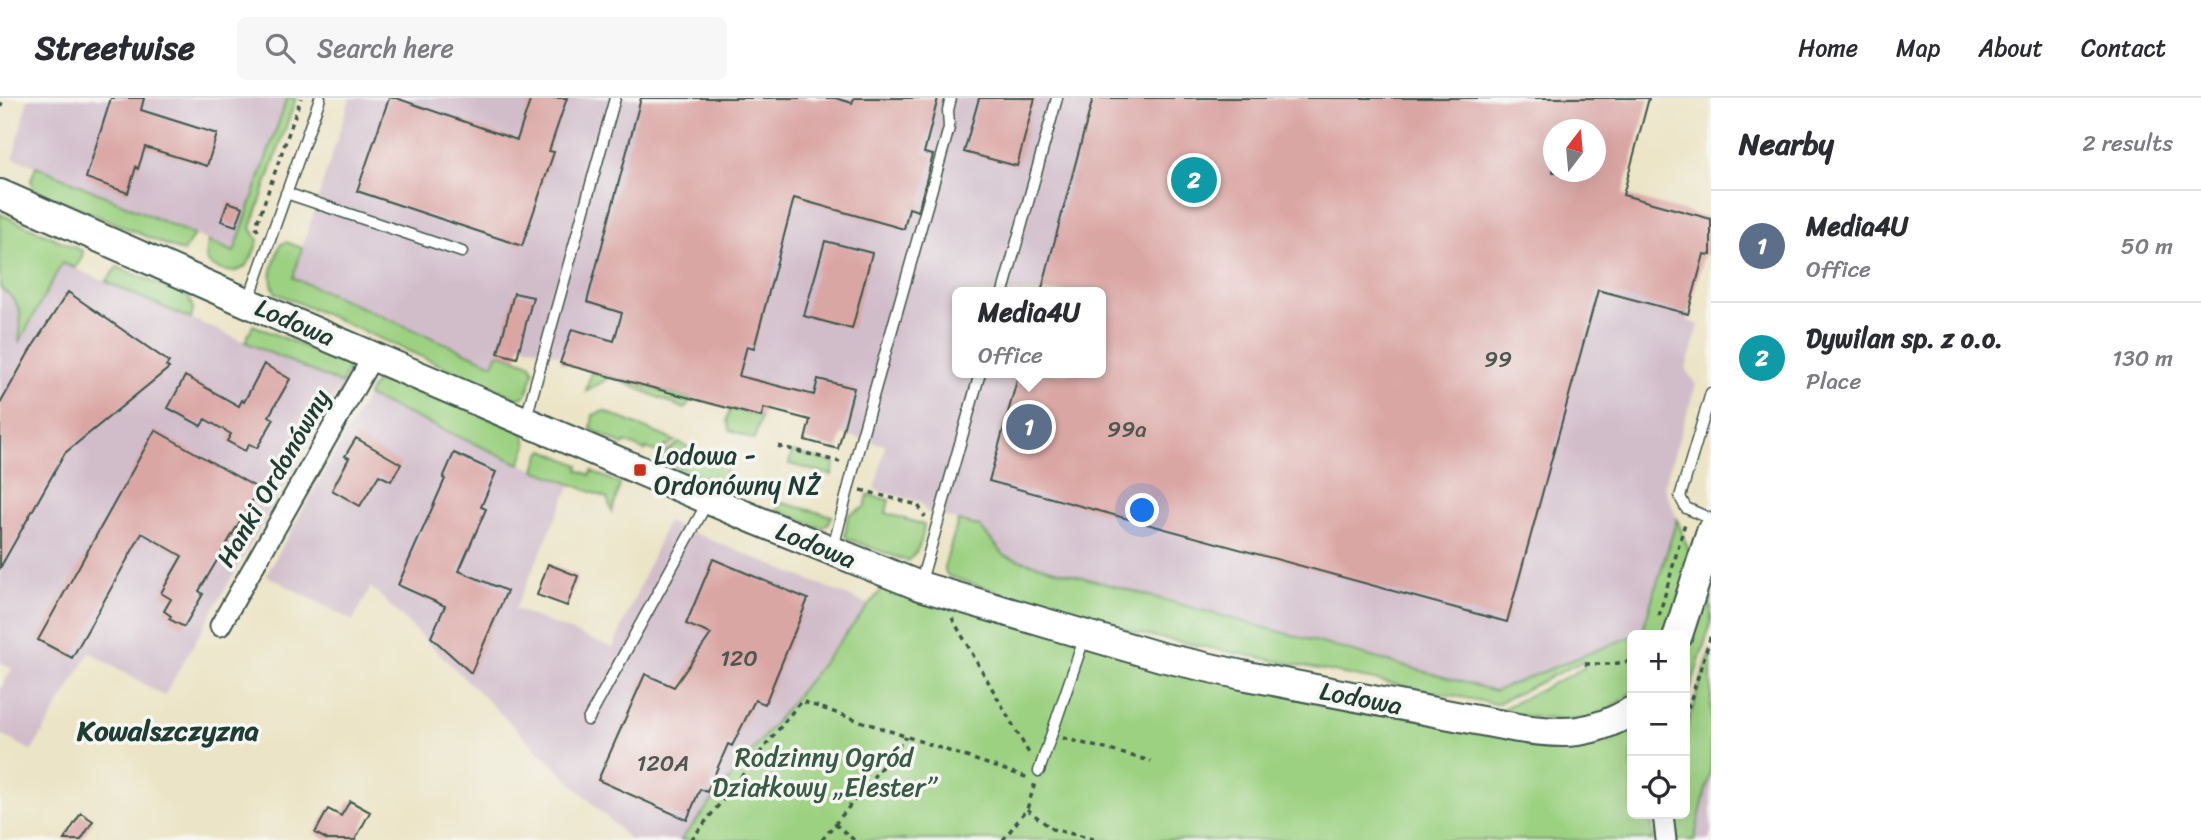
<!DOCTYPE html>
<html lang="en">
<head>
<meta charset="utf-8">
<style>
	:root { --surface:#fff; --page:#f7f7f7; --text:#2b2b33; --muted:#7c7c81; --line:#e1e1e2; --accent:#1a73e8 }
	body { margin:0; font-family:Sriracha,sans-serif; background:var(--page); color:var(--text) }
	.controls { position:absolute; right:21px; bottom:21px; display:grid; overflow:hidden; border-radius:10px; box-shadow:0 7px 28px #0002 }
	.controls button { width:63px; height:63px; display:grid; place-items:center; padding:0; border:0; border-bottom:2px solid var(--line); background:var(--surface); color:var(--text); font:35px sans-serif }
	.compass { position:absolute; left:1543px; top:21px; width:63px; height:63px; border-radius:50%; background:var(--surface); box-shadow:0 7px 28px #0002; rotate:16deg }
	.you { position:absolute; left:1143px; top:413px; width:24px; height:24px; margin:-18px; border:5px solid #fff; border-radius:50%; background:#1a73e8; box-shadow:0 0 0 10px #1a73e833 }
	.badge { display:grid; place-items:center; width:46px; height:46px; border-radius:50%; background:var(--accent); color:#fff; font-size:23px; font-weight:700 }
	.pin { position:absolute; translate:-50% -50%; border:4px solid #fff; box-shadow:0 2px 7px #0006 }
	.popup { position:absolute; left:952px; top:189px; width:154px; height:91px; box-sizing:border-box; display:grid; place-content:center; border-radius:10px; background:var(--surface); filter:drop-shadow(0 2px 5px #0005); font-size:23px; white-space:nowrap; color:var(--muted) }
	.popup b { font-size:26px; color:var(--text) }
	.popup::after { content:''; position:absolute; left:50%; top:100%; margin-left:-14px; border:14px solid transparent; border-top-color:var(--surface) }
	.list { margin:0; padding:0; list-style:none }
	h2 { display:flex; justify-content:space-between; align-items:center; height:91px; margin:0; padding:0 28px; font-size:30px }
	h2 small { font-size:23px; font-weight:400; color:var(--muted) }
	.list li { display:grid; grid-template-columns:46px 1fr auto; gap:21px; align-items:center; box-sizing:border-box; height:112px; padding:0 28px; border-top:2px solid var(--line) }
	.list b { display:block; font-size:26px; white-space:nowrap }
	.list p { margin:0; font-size:23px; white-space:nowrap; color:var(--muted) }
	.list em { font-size:23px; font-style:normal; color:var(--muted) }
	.icon { flex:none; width:38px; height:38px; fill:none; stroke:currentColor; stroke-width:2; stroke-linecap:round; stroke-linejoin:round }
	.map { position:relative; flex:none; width:1711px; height:742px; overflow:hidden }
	header { display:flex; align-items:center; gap:42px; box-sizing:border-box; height:98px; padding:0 35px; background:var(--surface); border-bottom:2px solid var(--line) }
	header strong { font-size:33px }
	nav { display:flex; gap:38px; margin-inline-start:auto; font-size:24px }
	.search { width:490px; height:63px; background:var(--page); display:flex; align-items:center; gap:18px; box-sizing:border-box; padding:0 24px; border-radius:10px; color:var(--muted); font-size:26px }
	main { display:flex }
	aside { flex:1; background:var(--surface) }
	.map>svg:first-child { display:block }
	.industrial { fill:#d1bdca; fill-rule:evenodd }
	.green { fill:#9dd182; stroke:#5e875b; stroke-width:2 }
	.building { fill:#daa6a4; fill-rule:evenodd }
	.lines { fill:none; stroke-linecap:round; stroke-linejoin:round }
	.lane-casing { stroke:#3e564a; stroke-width:13 }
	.street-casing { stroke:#3e564a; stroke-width:23 }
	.secondary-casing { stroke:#3e564a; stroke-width:32 }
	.path { stroke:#3e564a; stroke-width:3.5; stroke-dasharray:5 5; stroke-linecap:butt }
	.lane { stroke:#fff; stroke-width:10 }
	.street { stroke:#fff; stroke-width:19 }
	.secondary { stroke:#fff; stroke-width:28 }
	.poi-dot { fill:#c8321e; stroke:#f6f6f2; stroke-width:2.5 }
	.labels { text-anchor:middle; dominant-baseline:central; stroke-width:7; stroke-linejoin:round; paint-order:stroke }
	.number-label { font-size:23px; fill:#4e5750 }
	.street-label { font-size:26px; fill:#1f3d34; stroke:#f6f6f2 }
	.poi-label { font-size:26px; fill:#1f3d34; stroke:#f6f6f2; text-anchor:start }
	.park-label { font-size:26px; fill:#385b44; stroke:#f6f6f2 }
	.neighbourhood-label { font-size:28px; font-weight:bold; fill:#1f3d34; stroke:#f6f6f2 }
</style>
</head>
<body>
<header>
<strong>Streetwise</strong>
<div class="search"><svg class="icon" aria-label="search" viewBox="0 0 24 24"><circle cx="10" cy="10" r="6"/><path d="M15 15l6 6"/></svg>Search here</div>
<nav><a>Home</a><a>Map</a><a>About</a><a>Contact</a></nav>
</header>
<main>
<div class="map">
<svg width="1711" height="742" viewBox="0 0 1711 742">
	<rect width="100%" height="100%" fill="#f6f6f2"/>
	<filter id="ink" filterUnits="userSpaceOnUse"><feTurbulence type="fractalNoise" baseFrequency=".0143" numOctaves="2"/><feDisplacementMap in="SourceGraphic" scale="14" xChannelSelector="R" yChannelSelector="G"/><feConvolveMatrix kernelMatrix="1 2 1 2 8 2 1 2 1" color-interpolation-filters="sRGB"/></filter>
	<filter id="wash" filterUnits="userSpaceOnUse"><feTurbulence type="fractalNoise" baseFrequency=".00686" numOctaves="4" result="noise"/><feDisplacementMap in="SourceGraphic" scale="28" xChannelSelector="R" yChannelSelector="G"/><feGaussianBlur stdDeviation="1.57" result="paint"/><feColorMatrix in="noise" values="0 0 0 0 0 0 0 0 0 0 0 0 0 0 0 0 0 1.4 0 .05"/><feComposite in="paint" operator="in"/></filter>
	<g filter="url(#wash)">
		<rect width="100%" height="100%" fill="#ece4c6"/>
		<path class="industrial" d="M 28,0 L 287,0 L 234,154 L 36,68 L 13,60 Z
			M 350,0 L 1649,0 L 1623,97 L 1711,121 L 1711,157 L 1704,156 L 1688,216 L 1688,223 L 1699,227 L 1686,271 L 1696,287 L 1664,388 L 1677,421 L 1642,534 L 1496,593 L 1005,458 L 980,429 L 927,414 L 920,404 L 875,392 L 885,347 L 842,336 L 838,351 L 805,342 L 809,322 L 765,310 L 761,319 L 560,265 L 562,258 L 502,241 L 493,266 L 293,179 ZM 1554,32 L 1596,32 L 1596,74 L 1554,74 ZM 957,194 L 1101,194 L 1101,275 L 957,275 Z
			M 0,138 L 342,286 L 164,598 L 90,554 L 32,653 L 0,636 L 0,592 L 12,571 L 0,564 Z
			M 367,298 L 525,368 L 571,386 L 515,511 L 613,550 L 667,424 L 870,507 L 681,742 L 630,742 L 371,489 L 353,523 L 266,477 Z
			M 1711,670 L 1711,742 L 1694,742 Z"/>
		<path class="green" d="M 287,0 L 296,0 L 251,130 L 258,142 C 252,163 244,180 219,171 C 213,169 210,167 206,162 L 208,143 L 234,154 Z
			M 36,68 L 194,137 L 183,154 L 34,91 L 31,82 Z
			M 0,116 L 83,153 L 81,162 L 75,170 L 62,165 L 19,245 C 22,219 24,205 0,190 Z
			M 286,144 L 302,150 L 293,180 L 493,266 L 498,255 L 531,266 L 534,274 L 526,297 L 518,301 L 276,195 C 266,180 275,163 280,147 Z
			M 117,169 L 189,199 L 193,211 L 191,221 L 106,184 Z
			M 253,227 L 349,268 L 342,286 L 245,244 Z
			M 591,274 L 691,301 L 685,311 L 611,279 L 586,293 Z
			M 384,282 L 416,295 L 422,292 L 524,335 L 527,347 L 520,366 L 367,298 L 374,286 Z
			M 730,311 L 761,319 L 754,342 L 730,332 L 727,322 Z
			M 604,313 L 675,343 L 657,354 L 646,350 L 645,353 L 625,344 L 623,347 L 591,331 L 593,317 Z
			M 679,345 L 720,363 L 727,373 L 723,386 L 720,388 L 657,360 Z
			M 544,352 L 579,367 L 578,372 L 590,377 L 592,373 L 620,386 L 612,414 L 607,400 L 535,372 L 540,357 Z
			M 792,354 L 835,365 L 832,377 L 789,366 Z
			M 868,397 L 889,402 L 886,415 L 924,427 C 922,441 920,454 907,463 L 848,441 L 845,438 L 848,417 L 865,409 Z
			M 779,404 L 832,418 L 828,426 L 822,430 L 777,412 Z
			M 1677,421 L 1692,461 L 1668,537 L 1634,537 L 1642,534 Z
			M 958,423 L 980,429 L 1005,458 L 1495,593 L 1632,538 L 1632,594 C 1620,604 1605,614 1589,620 C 1571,626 1517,617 1496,614 L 1584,570 L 1583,563 L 1496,606 L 1150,538 L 1094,524 L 948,478 L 945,473 L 945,466 Z
			M 1711,477 L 1711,525 L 1685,608 L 1685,561 Z
			M 885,487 L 1545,647 C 1577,650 1607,646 1632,625 L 1632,716 L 1650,716 L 1654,742 L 681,742 Z
			M 1711,551 L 1711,670 L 1694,742 L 1673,742 L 1668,716 L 1685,716 L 1685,635 Z"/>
		<g id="blocks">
			<path class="building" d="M 111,0 L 144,0 L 141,12 L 217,36 L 207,68 L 145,49 L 138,71 L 136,69 L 128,95 L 86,80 Z
				M 389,0 L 396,0 L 517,42 L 531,0 L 567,0 L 549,53 L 554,54 L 522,148 L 357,93 Z
				M 641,0 L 835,0 L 852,5 L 854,0 L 938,0 L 924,55 L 933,57 L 918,113 L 909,110 L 904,131 L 794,100 L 754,250 L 747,248 L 739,278 L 814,297 L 818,281 L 854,290 L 838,351 L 805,342 L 810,322 L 764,310 L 761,319 L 560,265 L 572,231 L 614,243 L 622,215 L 587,204 Z
				M 979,0 L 1035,0 L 1017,68 L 964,54 Z
				M 1093,0 L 1649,0 L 1623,97 L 1711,121 L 1711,157 L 1704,156 L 1688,216 L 1598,192 L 1507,524 L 989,383 L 1019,275 L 1101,275 L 1101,194 L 1041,194 ZM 1553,32 L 1595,32 L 1595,74 L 1553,74 Z
				M 228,104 L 243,109 L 236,128 L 221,123 Z
				M 825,143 L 872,155 L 852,231 L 804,218 Z
				M 68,194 L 169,264 L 166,268 L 169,270 L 65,355 L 0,470 L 0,306 L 29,254 Z
				M 514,195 L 533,199 L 517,260 L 498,255 Z
				M 264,266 L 290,281 L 269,318 L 274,321 L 257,350 L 249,346 L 245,353 L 227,343 L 231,336 L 205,321 L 201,328 L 168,310 L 185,278 L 239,308 L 242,302 L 244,304 Z
				M 155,332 L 259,391 L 199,493 L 203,496 L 184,529 L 169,521 L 171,518 L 164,513 L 171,501 L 161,495 L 182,458 L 142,435 L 72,560 L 38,542 Z
				M 356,340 L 401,366 L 391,383 L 379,377 L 360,408 L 332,392 L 349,360 L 345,358 Z
				M 454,355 L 496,374 L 481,409 L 486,411 L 459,473 L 507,493 L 471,575 L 431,539 L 445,508 L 398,487 L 445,381 L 443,380 Z
				M 713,461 L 808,501 L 765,606 L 755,602 L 732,648 L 728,646 L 707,694 L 700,691 L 687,722 L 598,682 L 645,576 L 674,589 L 711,536 L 686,526 Z
				M 548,466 L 578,478 L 567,508 L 537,497 Z
				M 350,703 L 370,714 L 355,742 L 328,742 L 315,735 L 328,711 L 341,718 Z
				M 81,715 L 93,723 L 81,742 L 64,742 Z"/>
		</g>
	</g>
	<g filter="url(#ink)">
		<use href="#blocks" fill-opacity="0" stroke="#3e564a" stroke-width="2"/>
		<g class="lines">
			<defs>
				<path id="lane" d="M 286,95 L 462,154
					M 1003,194 L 1057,0
					M 248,204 L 320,0
					M 1711,295 L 1680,399 L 1686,410 L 1711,421
					M 526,320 L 615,0
					M 833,450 L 861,341 L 949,30 L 948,12 L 951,0
					M 920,487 L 980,275
					M 588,622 L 707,405
					M 1039,673 L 1085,538"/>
				<path id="street" d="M 220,528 L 373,258
					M 1663,716 L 1666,742"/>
				<path id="secondary" d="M 0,96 L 248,205 L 756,422 L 920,488 L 1161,559 L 1242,577 L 1518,630 C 1564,637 1591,637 1632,613
					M 1678,537 L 1711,434"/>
			</defs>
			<use href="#lane" class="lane-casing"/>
			<use href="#street" class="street-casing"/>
			<use href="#secondary" class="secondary-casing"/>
			<path class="path" d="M 0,9 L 4,0
				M 258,133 L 256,128 L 301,0
				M 778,348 L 840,364
				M 861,392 L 918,407 L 925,419
				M 1659,518 L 1685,425
				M 952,520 L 1031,659
				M 1585,566 L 1612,566 L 1632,563
				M 1685,620 L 1711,537
				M 1063,640 L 1151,663
				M 1027,711 L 1052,731 L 1097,742
				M 835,726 L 854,742
				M 691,742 L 801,603 L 1029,680
				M 822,742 L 906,639
				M 1003,742 L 1027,711 L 1035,685"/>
			<use href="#lane" class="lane"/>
			<use href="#street" class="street"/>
			<use href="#secondary" class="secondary"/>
		</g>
	</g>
	<rect class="poi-dot" x="633" y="365" width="14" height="14" rx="3.5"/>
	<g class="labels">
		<g class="number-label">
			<text x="1498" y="261">99</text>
			<text x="1127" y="331">99a</text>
			<text x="739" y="560">120</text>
			<text x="663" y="665">120A</text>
		</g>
		<g class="street-label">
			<text transform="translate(295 224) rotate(23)">Lodowa</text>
			<text transform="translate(273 380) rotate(-60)">Hanki Ordonówny</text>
			<text transform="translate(816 447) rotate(22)">Lodowa</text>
			<text transform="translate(1361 600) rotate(11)">Lodowa</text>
		</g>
		<g class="poi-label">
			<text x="654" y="357">Lodowa -<tspan x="654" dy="30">Ordonówny NŻ</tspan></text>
		</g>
		<g class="park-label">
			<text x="824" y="659">Rodzinny Ogród<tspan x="824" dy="30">Działkowy „Elester”</tspan></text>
		</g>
		<g class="neighbourhood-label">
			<text x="168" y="632">Kowalszczyzna</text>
		</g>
	</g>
</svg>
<div class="controls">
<button>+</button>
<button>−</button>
<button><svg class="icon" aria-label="locate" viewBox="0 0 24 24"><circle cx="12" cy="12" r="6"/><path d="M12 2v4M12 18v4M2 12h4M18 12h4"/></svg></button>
</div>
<svg class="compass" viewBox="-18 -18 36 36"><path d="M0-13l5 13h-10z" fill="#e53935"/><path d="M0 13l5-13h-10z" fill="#7c7c81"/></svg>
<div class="you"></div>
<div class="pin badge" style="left:1029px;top:329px;background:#5c6f8a">1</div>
<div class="popup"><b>Media4U</b>Office</div>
<div class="pin badge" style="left:1194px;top:82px;background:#0f9aa8">2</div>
</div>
<aside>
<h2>Nearby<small>2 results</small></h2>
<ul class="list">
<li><span class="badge" style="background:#5c6f8a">1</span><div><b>Media4U</b><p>Office</p></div><em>50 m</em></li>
<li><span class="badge" style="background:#0f9aa8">2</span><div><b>Dywilan sp. z o.o.</b><p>Place</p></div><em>130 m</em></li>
</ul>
</aside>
</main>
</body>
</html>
